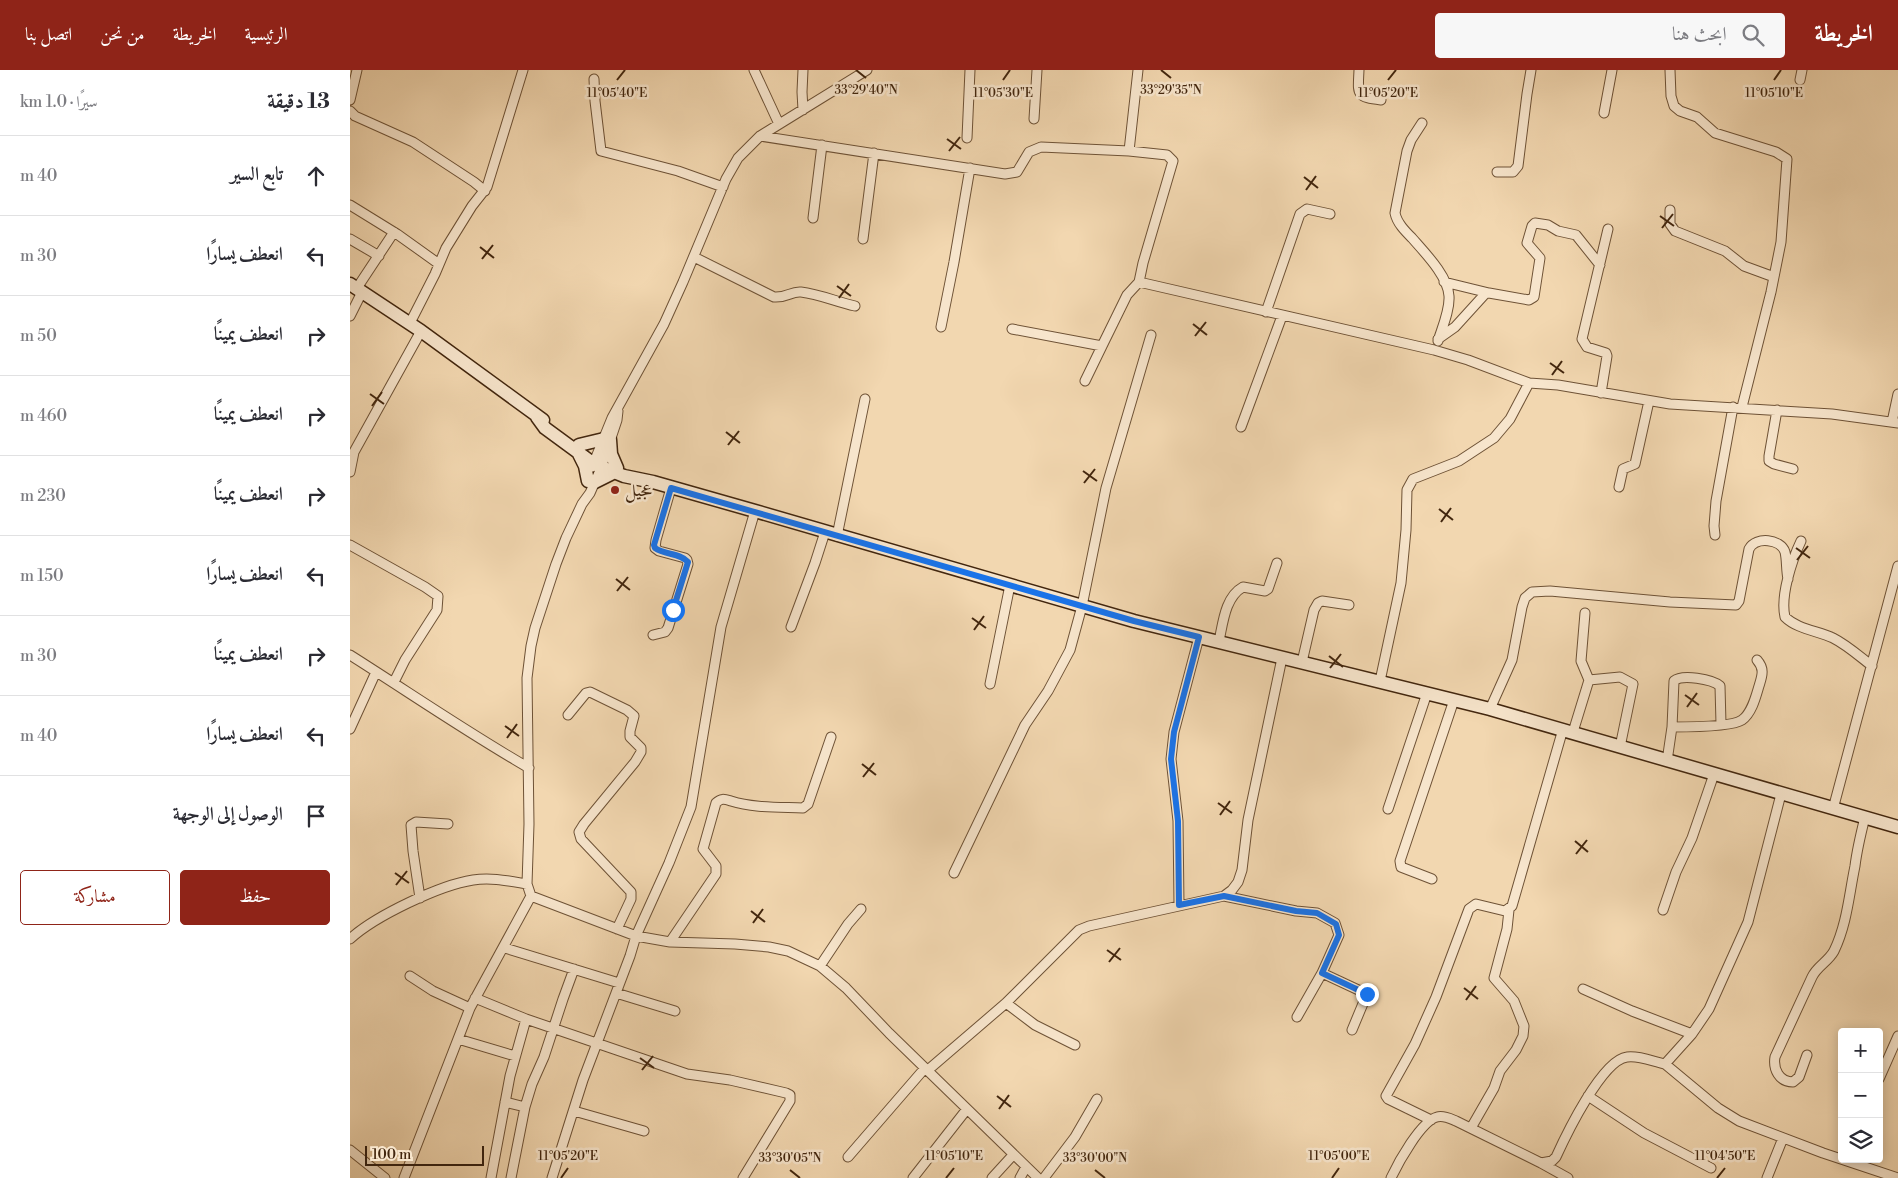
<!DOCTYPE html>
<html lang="ar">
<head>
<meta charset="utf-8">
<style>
	:root { --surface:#fff; --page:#f7f7f7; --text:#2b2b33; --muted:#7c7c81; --line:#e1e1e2; --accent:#8f2418 }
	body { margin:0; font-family:"Libre Bodoni",Amiri,serif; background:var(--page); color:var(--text); direction:rtl }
	.controls { position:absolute; right:15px; bottom:15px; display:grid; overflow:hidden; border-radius:5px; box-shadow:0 2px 12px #0003 }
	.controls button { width:45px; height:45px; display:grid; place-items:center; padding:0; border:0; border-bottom:1px solid var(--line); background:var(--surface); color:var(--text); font:25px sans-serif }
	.scale { position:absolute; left:15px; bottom:12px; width:119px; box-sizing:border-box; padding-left:5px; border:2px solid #42260e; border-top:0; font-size:14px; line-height:18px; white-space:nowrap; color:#42260e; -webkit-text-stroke:4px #f7e5cc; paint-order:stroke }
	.stop { position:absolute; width:15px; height:15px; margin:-11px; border:4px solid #1a73e8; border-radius:50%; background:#fff }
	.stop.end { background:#1a73e8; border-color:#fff; box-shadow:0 1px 5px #0008 }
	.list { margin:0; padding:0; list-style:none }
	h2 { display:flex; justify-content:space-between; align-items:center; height:65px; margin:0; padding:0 20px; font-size:21px }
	h2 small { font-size:16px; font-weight:400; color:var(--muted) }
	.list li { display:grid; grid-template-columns:32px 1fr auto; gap:15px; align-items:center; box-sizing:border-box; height:80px; padding:0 20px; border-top:1px solid var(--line) }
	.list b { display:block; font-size:19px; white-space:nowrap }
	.list em { font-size:16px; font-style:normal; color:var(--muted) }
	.actions { display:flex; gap:10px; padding:15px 20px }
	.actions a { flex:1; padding:11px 0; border:1px solid var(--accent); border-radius:5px; text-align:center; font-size:18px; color:var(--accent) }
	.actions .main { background:var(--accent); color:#fff }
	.icon { flex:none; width:28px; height:28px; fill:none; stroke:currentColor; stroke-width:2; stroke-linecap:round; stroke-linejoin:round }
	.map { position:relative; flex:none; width:1548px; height:1108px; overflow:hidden; direction:ltr }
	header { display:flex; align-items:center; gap:30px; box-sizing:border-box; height:70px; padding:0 25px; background:var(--accent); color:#fff }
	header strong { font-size:24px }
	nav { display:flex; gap:28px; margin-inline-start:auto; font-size:18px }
	.search { width:350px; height:45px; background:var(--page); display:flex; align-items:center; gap:12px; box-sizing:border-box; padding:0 18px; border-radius:5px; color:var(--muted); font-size:19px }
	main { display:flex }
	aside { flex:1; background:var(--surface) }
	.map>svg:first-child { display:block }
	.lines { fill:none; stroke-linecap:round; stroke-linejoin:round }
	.minor-casing { stroke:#6e5236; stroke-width:11 }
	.secondary-casing { stroke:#42260e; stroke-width:15 }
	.minor { stroke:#f7e5cc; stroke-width:9 }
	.secondary { stroke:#f7e5cc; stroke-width:12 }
	.route { stroke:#1a73e8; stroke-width:6 }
	.ticks { fill:none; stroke:#42260e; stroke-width:2 }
	.poi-dot { fill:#8f2418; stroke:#f7e5cc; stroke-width:2 }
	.labels { text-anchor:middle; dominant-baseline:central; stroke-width:5; stroke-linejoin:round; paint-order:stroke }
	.poi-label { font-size:18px; fill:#42260e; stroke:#f7e5cc; text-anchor:start }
	.ticks-label { font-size:12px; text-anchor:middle; fill:#42260e; stroke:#f7e5cc; stroke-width:5; stroke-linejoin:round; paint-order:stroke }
</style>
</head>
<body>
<header>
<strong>الخريطة</strong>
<div class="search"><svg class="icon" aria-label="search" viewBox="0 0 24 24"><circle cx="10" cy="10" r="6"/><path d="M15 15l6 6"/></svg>ابحث هنا</div>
<nav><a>الرئيسية</a><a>الخريطة</a><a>من نحن</a><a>اتصل بنا</a></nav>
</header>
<main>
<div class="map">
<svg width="1548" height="1108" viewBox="0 0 1548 1108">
	<rect width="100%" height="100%" fill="#f2d7b0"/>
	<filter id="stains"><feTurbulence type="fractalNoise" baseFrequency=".004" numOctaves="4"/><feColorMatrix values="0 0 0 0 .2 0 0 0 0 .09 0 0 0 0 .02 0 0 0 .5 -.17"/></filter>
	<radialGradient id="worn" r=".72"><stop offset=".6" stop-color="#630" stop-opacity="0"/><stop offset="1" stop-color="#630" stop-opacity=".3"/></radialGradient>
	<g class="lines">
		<defs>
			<path id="minor" d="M 404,0 L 429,54
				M 788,0 L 779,81 L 817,85 L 823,91 L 793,193 L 789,212 L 1084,280 L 1118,290 L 1179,313
				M 1009,0 C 1008,24 1005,27 1031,30
				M 1320,0 L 1321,26 L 1324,36 L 1330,41 L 1347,47 L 1365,63 L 1426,82 L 1437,89 L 1431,172 L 1421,222 L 1392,337
				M 244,9 L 245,31 L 251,81 L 328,101 L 373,117
				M 1450,10 L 1452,0
				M 0,30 L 7,0
				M 453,40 L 452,22 L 453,0
				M 0,41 L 5,46 L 63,72 L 124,112 L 135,121
				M 1254,43 L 1262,0
				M 684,49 L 687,0
				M 1072,53 L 1061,70 L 1057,81 L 1045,143 C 1047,153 1055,161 1062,168 C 1075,183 1098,206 1099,226 C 1100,240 1092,258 1088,271
				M 410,66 L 655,104 L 667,102 L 679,82 L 691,77 L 779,81
				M 617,68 L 620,0
				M 1147,102 L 1163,102 L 1168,96 L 1177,24 L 1181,0
				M 0,135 L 47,164 L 89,194
				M 1320,140 L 1320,154 L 1325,161 L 1375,181 L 1394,196 L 1424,207
				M 463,148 L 472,75
				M 0,169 L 29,186
				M 513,169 L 524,83
				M 344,187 L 424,227 C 437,228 441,221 451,222 C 469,224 487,232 505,236
				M 1094,212 L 1139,223
				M 7,218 L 44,162
				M 916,242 L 950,144 L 957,139 L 980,144
				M 0,246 L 12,222
				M 60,253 L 85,204 L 96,178 L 122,136 L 137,117 L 173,0
				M 591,257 L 604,192 L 620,98
				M 662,259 L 752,276 L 777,225 L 789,212
				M 1088,269 L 1105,257 L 1135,224 L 1139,223 L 1179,230 L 1184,227 L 1190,188 L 1177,173 L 1182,156 L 1185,153 L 1198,155 L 1208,161 L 1226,165 L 1250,195
				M 735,311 L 752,276
				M 1251,323 L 1257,286 L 1256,283 L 1237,277 L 1232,269 L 1258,159
				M 1427,340 L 1419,386 L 1419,391 L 1424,394 L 1443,399
				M 1542,352 L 1548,324
				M 891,357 L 932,246
				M 242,397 L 262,348 L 314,254 L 333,212 L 376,109 L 388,88 L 410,66 L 517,0
				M 0,402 L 4,382 L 71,261
				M 1269,417 L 1273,399 L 1285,394 L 1299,331
				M 1365,465 L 1364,456 L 1366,431 L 1383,337
				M 487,466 L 515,329
				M 1451,471 C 1442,490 1430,526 1435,547 C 1447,559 1468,561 1483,568 C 1497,575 1509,586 1522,596
				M 0,475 L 75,517 L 88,526 L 87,540 L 55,590 L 44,612
				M 441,557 L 465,493 L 475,462
				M 303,565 L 315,562 L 318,558 L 338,494 L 337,490 L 335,488 L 309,481 L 305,478 L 306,470 L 321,418
				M 869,571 C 873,553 875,527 893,517 L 915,521 L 918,519 L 927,493
				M 0,585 C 60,623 118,663 179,698
				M 952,592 L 964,540 L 968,533 L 972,531 L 999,535
				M 1239,610 L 1270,607 L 1283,614 L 1270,677
				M 1030,611 L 1051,513 L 1056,460 L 1057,420 L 1063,409 L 1109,391 L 1144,368 L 1160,349 L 1179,313 L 1208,315 L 1320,334 L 1482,344 L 1548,353
				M 640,614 L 660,515
				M 1140,639 L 1162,590 L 1172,537 L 1175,528 L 1182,522 L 1200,521 L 1320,532 L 1386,535 L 1389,531 L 1399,479 C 1406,466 1431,469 1435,482 C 1437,490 1436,500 1438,509
				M 218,645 L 236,623 L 240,622 L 277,640 L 284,646 L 280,661 L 280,667 L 291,678 L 291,682 L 285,692 L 234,754 L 229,762 L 231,769 L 281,822 L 281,829 L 267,859
				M 1322,657 L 1324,611 C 1332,604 1362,609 1370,616 L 1371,654
				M 0,659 L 26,602
				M 1223,662 L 1239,610 L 1231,591 L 1235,543
				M 1317,691 L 1322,657 C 1336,657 1382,657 1392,650 C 1402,643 1406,626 1409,616 C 1412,606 1415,599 1407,590
				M 1038,739 L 1077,623
				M 1483,739 L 1548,496
				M 604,803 L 675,655 L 698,621 L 720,580 L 732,536 L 756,418 L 801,265
				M 1082,809 L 1051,797 L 1050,791 L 1104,630
				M 181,826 L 286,866 L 320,872 L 385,874 L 419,877 L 438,881 L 470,896 L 496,918 L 539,963 L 688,1108
				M 874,826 L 946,841 L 967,843 L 985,853 L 989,865 L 972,903 L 1017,924 L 1002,960
				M 70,828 L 63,781 L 61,755 L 66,752 L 98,754
				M 829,835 L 828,751 L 821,689 L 824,662 L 849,567
				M 1313,840 L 1326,802 L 1342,768 L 1364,704
				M 0,869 C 25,846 90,815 123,810 C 141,807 159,811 177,814
				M 320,872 L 366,804 L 366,796 L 353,779 L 366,733 C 371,728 374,729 381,731 C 403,738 429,737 453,738 L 458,734 L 481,667
				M 155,878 L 269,913
				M 470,896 L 498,854 L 511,839
				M 60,906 L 83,921 L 120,938
				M 1233,919 L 1282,941 L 1342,964
				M 266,923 L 325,941
				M 125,928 L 176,949 L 337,1004 L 380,1010 L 436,1023 L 440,1025 L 440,1031 L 393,1108
				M 656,933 L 685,955 L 725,975
				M 947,947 L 972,903
				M 108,969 L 165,986
				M 1457,985 L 1449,1007 L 1443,1012 C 1429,1012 1423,999 1425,987 L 1462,907 C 1467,896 1478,892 1484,881 C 1497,854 1499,825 1505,796 C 1507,779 1511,763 1515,747
				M 1315,994 L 1368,1038 L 1389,1051 L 1473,1083 L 1548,1108
				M 578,1000 L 656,933 L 729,860 L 739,856 L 874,826 L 882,820 L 888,812 L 892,800 L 898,750 L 932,588
				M 1529,1009 L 1548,966
				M 1238,1026 L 1294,1063 L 1361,1098
				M 155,1032 L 175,1037
				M 224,1041 L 294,1061
				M 1081,1050 L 1038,1029 L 1036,1026 L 1065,974 L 1086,927 L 1119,839 L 1126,834 L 1155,841 L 1162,836 L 1213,659
				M 1121,1058 L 1144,1018 L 1150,1001 L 1166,980 L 1173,966 L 1174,956 L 1164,931 L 1144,908 L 1157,859 L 1159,840
				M 0,1080 L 35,1108
				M 498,1087 L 575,998
				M 1191,1093 L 1218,1108
				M 54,1108 L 120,938 L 181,826 L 177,814 L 179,754 L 177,608 L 181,576 L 185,558 L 206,494 L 216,468 L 232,434 L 240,423 L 251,398 L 267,350 L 268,341
				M 141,1108 L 160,1006 L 176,949
				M 161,1108 L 175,1037 L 182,1014 L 194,987 L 213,929 L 224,899
				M 202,1108 L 233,1010 L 280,886 L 286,866 L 319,793 L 341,737 L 371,557 L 405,441
				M 563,1108 L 617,1039
				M 642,1108 L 663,1085
				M 670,1108 L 676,1097
				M 694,1108 L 725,1067 L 747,1029
				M 1041,1108 C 1048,1093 1071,1051 1087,1047 C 1094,1045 1101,1049 1106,1051 L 1191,1093 L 1202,1091 L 1206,1087 C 1216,1065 1252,990 1277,987 C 1289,985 1304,992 1315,994 L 1342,964 L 1359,939 L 1398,852 L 1431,724
				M 1417,1108 L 1433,1068"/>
			<path id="secondary" d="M 0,214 L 71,261 L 193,350
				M 187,347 L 195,358 L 244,394 L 274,406 L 303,412 L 405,441 L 784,551 L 1140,639 L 1548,757
				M 260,370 L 261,384 L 267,398
				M 229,375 L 254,369
				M 229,384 L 235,396 L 238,411
				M 245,412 L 263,403"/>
		</defs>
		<use href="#minor" class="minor-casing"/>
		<use href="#secondary" class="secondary-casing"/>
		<use href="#minor" class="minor"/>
		<use href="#secondary" class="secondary"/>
	</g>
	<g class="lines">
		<path class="route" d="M 323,540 L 338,492 C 330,483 315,485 305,478 L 304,475 L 321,418 L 784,551 L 849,567 L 824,662 L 821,689 L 828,751 L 829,835 L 874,826 L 946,841 L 967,843 L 986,854 L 989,865 L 972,903 L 1017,924"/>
	</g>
	<path class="ticks" d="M 506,0 L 516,8M 811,0 L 821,8M 267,10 L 275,0M 653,10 L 660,0M 1038,10 L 1046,0M 1424,10 L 1431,0M 597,69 L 611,79M 599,81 L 610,67M 954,107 L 968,118M 956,120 L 966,106M 1310,146 L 1324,156M 1312,158 L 1323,144M 130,177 L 144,188M 132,189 L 143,175M 487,216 L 501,226M 489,228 L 499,214M 843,254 L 857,265M 845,266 L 856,252M 1200,293 L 1214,303M 1202,305 L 1212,291M 20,324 L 34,334M 22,336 L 32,322M 376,362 L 390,373M 378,375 L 389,361M 733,401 L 747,411M 734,413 L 745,399M 1089,439 L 1103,450M 1091,452 L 1101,438M 1446,478 L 1460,488M 1447,490 L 1458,476M 266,509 L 280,520M 267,521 L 278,507M 622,548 L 636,558M 624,560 L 634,546M 979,586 L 993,597M 980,598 L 991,584M 1335,625 L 1349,635M 1337,637 L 1347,623M 155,656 L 169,666M 157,668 L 167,654M 512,694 L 526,705M 513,707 L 524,693M 868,733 L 882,743M 870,745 L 880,731M 1225,771 L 1238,782M 1226,784 L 1237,770M 45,803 L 59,813M 46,815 L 57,801M 401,841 L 415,852M 403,853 L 413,839M 757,880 L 771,890M 759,892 L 770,878M 1114,918 L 1128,929M 1116,930 L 1126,916M 290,988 L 304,998M 292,1000 L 303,986M 647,1026 L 661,1037M 649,1039 L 659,1025M 440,1100 L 450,1108M 745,1100 L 755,1108M 211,1108 L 218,1098M 596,1108 L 604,1098M 982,1108 L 989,1098M 1367,1108 L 1375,1098"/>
	<circle class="poi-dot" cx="265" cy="420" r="5"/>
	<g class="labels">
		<g class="poi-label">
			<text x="275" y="420">عجيل</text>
		</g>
	</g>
	<g class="ticks-label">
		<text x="516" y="24">33°29'40"N</text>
		<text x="821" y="24">33°29'35"N</text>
		<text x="267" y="27">11°05'40"E</text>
		<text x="653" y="27">11°05'30"E</text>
		<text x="1038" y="27">11°05'20"E</text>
		<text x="1424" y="27">11°05'10"E</text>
		<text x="218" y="1090">11°05'20"E</text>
		<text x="604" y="1090">11°05'10"E</text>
		<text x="989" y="1090">11°05'00"E</text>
		<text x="1375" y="1090">11°04'50"E</text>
		<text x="440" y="1092">33°30'05"N</text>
		<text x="745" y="1092">33°30'00"N</text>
	</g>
	<rect width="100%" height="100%" filter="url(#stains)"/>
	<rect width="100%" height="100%" fill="url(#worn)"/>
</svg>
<div class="controls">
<button>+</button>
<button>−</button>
<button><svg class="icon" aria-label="layers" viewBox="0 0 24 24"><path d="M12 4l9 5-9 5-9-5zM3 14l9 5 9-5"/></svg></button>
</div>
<div class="scale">100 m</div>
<div class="stop" style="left:323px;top:540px"></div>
<div class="stop end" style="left:1017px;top:924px"></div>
</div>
<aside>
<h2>13 دقيقة<small>سيرًا · 1.0 km</small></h2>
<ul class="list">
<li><svg class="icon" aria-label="ahead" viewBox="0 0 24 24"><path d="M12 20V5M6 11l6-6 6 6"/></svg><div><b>تابع السير</b></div><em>40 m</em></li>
<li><svg class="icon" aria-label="left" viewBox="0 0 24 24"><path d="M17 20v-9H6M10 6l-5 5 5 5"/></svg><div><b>انعطف يسارًا</b></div><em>30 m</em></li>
<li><svg class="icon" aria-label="right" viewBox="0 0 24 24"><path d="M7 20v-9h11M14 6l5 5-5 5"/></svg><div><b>انعطف يمينًا</b></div><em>50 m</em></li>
<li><svg class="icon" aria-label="right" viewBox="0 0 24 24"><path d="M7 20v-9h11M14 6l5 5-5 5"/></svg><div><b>انعطف يمينًا</b></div><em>460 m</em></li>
<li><svg class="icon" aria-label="right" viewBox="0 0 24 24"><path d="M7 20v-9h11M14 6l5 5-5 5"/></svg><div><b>انعطف يمينًا</b></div><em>230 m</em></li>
<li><svg class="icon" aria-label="left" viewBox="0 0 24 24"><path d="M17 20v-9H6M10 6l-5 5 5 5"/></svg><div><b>انعطف يسارًا</b></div><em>150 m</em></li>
<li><svg class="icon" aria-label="right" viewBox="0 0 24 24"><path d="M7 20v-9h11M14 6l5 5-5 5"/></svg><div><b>انعطف يمينًا</b></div><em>30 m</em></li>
<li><svg class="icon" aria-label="left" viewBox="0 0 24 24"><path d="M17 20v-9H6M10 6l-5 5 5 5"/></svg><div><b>انعطف يسارًا</b></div><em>40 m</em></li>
<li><svg class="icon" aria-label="arrive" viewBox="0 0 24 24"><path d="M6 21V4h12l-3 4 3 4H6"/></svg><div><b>الوصول إلى الوجهة</b></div></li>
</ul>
<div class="actions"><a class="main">حفظ</a><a>مشاركة</a></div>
</aside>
</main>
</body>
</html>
